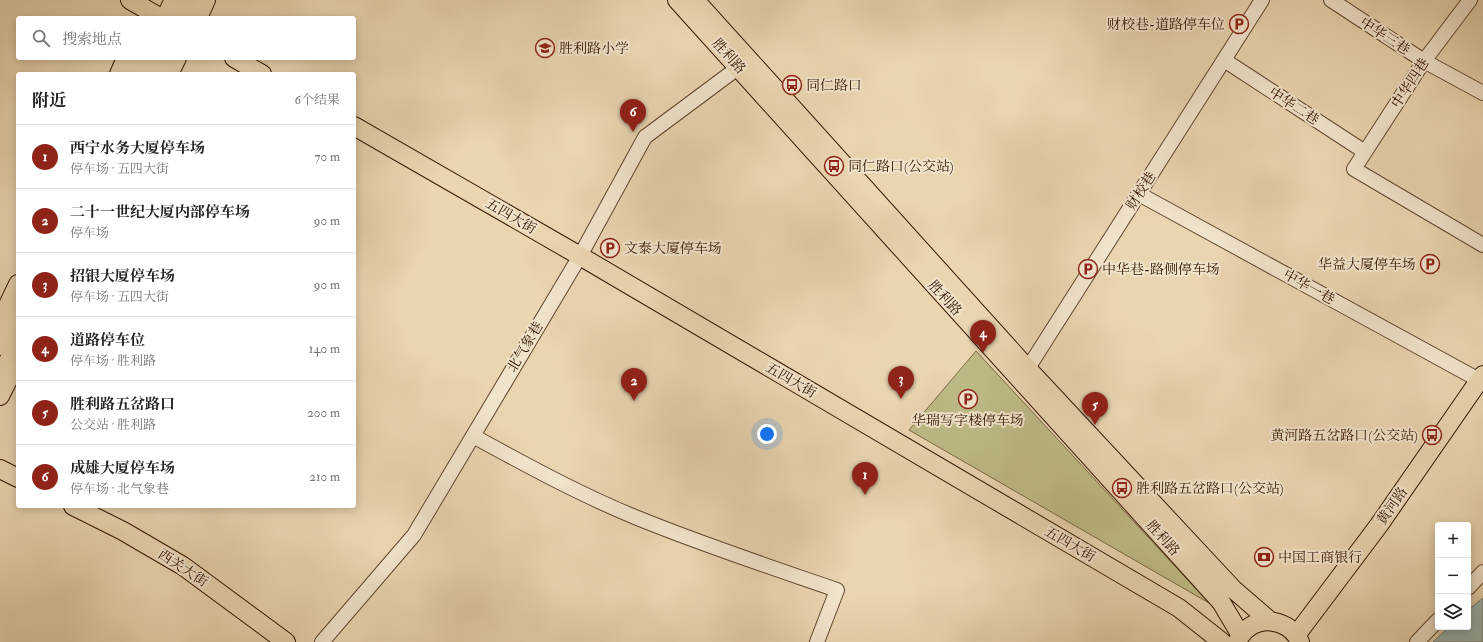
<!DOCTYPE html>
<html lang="zh">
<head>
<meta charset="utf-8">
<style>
	:root { --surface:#fff; --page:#f6f6f6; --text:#222; --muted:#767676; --line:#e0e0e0; --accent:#8f2418 }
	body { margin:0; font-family:"IM FELL Double Pica","Noto Serif SC",serif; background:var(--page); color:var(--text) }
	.controls { position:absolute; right:12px; bottom:12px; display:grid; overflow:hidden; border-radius:4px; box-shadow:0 2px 10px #0003 }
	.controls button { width:36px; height:36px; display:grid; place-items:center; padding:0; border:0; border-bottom:1px solid var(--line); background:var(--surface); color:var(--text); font:20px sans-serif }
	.you { position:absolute; left:767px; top:434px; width:14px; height:14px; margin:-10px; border:3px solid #fff; border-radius:50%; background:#1a73e8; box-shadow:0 0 0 6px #1a73e833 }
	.badge { display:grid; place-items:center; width:26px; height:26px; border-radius:50%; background:var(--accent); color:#fff; font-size:13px; font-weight:700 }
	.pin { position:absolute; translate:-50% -33px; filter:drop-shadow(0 1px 2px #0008) }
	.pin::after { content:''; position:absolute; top:21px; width:14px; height:12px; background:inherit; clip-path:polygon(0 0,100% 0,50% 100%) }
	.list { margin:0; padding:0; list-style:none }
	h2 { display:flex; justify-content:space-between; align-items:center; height:52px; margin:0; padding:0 16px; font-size:17px }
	h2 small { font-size:13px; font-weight:400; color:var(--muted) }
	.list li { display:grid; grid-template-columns:26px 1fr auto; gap:12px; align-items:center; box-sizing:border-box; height:64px; padding:0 16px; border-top:1px solid var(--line) }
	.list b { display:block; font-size:15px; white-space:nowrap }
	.list p { margin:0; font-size:13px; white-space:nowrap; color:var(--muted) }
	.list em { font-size:13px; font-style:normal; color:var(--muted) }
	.icon { flex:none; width:22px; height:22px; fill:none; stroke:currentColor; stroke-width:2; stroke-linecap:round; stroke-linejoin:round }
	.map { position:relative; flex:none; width:1483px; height:642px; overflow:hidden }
	.search { position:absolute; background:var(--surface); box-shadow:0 2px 10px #0003; left:16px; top:16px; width:340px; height:44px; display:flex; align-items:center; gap:10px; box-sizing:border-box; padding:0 14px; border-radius:4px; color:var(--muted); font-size:15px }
	.panel { position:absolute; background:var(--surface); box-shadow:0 2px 10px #0003; left:16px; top:72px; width:340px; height:436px; border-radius:4px }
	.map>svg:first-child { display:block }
	.green { fill:#bebb86; stroke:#7a6844 }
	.water { fill:#99b7b4; stroke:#71776d }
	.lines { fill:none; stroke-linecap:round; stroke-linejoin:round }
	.minor-casing { stroke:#62462e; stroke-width:16 }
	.major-casing { stroke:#351603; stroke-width:20 }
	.highway-casing { stroke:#351603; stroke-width:22 }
	.minor { stroke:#f1e4cc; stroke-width:14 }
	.major { stroke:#e9d5b0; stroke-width:18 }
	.highway { stroke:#e9d5b0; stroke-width:20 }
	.labels { text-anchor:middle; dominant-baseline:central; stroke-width:4; stroke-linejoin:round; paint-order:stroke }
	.poi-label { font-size:14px; fill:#351603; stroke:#f1e4cc; text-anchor:start }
	.street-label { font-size:14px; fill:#351603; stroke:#f1e4cc }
</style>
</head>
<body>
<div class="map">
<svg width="1483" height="642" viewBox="0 0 1483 642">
	<rect width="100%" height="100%" fill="#e9d5b0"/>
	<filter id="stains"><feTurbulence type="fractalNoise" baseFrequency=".005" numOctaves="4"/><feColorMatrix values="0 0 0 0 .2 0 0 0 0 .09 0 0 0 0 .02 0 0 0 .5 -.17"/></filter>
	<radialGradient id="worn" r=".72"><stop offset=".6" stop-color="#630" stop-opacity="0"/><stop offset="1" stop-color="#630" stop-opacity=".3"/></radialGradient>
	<path class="green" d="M 976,351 L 1209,603 L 909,430 Z"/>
	<path class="water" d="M 1483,598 L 1483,642 L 1433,642 L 1449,627 L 1468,627 L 1468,610 Z"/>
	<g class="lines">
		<defs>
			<path id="minor" d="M 1331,0 L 1424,61 L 1483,93
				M 1470,0 L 1424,61 L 1354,169 L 1483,245
				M 1224,60 L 1365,152
				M 1139,194 L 1479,380
				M 1023,376 L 1262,0
				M 473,436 C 526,465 579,494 635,517 C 701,544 770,567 837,590 L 817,642
				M 1468,588 L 1483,572
				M 322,642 L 414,535 L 580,256 L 645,137 L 739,67
				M 1417,642 L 1438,620"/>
			<path id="major" d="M 130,0 L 161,18
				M 677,0 L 1221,602 L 1240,634
				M 695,0 L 1027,368 L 1233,589 L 1270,621
				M 198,18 L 206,0
				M 234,58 L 262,74
				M 119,74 L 126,58
				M 169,74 L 177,58
				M 354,126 L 580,256 L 1179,608 L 1222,642
				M 0,322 L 18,284
				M 0,396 L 15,366
				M 0,469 L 18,478
				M 73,506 L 123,531 L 183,566 L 286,642
				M 1297,634 L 1379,525 L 1483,375
				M 1237,642 C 1249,614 1288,615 1300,642"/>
			<path id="highway" d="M 166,18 L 175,0
				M 184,18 L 193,0
				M 138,74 L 146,58
				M 155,74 L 163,58
				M 0,345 L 18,310
				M 0,379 L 18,344"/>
		</defs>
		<use href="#minor" class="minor-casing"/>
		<use href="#major" class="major-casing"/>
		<use href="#highway" class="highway-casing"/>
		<use href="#minor" class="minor"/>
		<use href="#major" class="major"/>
		<use href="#highway" class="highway"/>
	</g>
	<defs>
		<symbol id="parking-ring" viewBox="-11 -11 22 22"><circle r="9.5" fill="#f1e4cc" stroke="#8f2418" stroke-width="1.5"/><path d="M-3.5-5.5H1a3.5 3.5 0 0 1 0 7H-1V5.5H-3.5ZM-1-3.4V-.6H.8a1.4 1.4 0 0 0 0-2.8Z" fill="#8f2418"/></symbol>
		<symbol id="school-ring" viewBox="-11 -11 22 22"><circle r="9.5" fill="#f1e4cc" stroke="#8f2418" stroke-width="1.5"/><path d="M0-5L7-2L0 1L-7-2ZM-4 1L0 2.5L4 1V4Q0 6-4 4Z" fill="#8f2418"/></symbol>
		<symbol id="bus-ring" viewBox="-11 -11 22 22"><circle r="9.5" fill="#f1e4cc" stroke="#8f2418" stroke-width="1.5"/><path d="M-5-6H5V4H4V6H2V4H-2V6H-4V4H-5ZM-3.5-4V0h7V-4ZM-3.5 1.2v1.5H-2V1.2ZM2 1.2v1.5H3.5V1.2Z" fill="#8f2418"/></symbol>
		<symbol id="bank-ring" viewBox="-11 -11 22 22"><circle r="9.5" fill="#f1e4cc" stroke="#8f2418" stroke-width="1.5"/><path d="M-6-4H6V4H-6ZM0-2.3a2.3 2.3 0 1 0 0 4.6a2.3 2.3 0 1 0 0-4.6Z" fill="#8f2418"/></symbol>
	</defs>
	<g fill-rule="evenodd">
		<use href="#parking-ring" x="1228" y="13" width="22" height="22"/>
		<use href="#school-ring" x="534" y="37" width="22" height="22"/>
		<use href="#bus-ring" x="781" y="74" width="22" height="22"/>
		<use href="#bus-ring" x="823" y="155" width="22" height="22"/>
		<use href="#parking-ring" x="599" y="237" width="22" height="22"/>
		<use href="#parking-ring" x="1419" y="253" width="22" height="22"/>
		<use href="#parking-ring" x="1077" y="258" width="22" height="22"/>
		<use href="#parking-ring" x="957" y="388" width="22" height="22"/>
		<use href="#bus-ring" x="1421" y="424" width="22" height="22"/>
		<use href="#bus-ring" x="1111" y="477" width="22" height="22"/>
		<use href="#bank-ring" x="1253" y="546" width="22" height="22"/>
	</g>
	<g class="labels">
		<g class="poi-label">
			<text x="1225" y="24" text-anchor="end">财校巷-道路停车位</text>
			<text x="559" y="48">胜利路小学</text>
			<text x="806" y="85">同仁路口</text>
			<text x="848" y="166">同仁路口(公交站)</text>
			<text x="624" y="248">文泰大厦停车场</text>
			<text x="1416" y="264" text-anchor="end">华益大厦停车场</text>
			<text x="1102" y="269">中华巷-路侧停车场</text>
			<text x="968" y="420" text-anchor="middle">华瑞写字楼停车场</text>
			<text x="1418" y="435" text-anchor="end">黄河路五岔路口(公交站)</text>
			<text x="1136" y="488">胜利路五岔路口(公交站)</text>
			<text x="1278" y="557">中国工商银行</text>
		</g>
		<g class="street-label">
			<text transform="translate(1385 36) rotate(33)">中华三巷</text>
			<text transform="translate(729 56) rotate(48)">胜利路</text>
			<text transform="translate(1410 83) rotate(-57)">中华四巷</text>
			<text transform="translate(1294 106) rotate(33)">中华二巷</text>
			<text transform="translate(1141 191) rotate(-57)">财校巷</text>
			<text transform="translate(511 216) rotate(30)">五四大街</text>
			<text transform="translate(1309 287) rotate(29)">中华一巷</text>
			<text transform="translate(945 298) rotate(48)">胜利路</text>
			<text transform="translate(525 347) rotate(-59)">北气象巷</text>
			<text transform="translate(791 380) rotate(30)">五四大街</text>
			<text transform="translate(1392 506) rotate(-55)">黄河路</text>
			<text transform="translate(1163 538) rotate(48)">胜利路</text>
			<text transform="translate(1070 544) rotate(30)">五四大街</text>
			<text transform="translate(183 568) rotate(33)">西关大街</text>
		</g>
	</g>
	<rect width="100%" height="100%" filter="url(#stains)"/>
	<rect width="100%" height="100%" fill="url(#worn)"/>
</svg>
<div class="controls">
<button>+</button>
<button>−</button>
<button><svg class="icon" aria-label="layers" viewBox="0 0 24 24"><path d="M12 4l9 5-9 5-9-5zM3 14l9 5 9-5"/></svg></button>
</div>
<div class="you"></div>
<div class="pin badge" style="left:865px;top:495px">1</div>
<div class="pin badge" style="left:634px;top:401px">2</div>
<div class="pin badge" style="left:901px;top:399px">3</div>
<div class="pin badge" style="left:983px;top:353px">4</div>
<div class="pin badge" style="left:1095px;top:425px">5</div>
<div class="pin badge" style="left:633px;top:132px">6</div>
<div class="search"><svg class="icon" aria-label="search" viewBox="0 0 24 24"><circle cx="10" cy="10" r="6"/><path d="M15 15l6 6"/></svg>搜索地点</div>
<section class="panel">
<h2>附近<small>6个结果</small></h2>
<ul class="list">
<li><span class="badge">1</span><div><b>西宁水务大厦停车场</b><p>停车场 · 五四大街</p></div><em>70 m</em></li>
<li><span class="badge">2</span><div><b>二十一世纪大厦内部停车场</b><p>停车场</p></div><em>90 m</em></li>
<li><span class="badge">3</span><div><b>招银大厦停车场</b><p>停车场 · 五四大街</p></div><em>90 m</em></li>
<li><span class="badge">4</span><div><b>道路停车位</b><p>停车场 · 胜利路</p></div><em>140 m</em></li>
<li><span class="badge">5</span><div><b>胜利路五岔路口</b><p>公交站 · 胜利路</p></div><em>200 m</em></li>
<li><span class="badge">6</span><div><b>成雄大厦停车场</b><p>停车场 · 北气象巷</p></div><em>210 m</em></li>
</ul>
</section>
</div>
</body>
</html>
